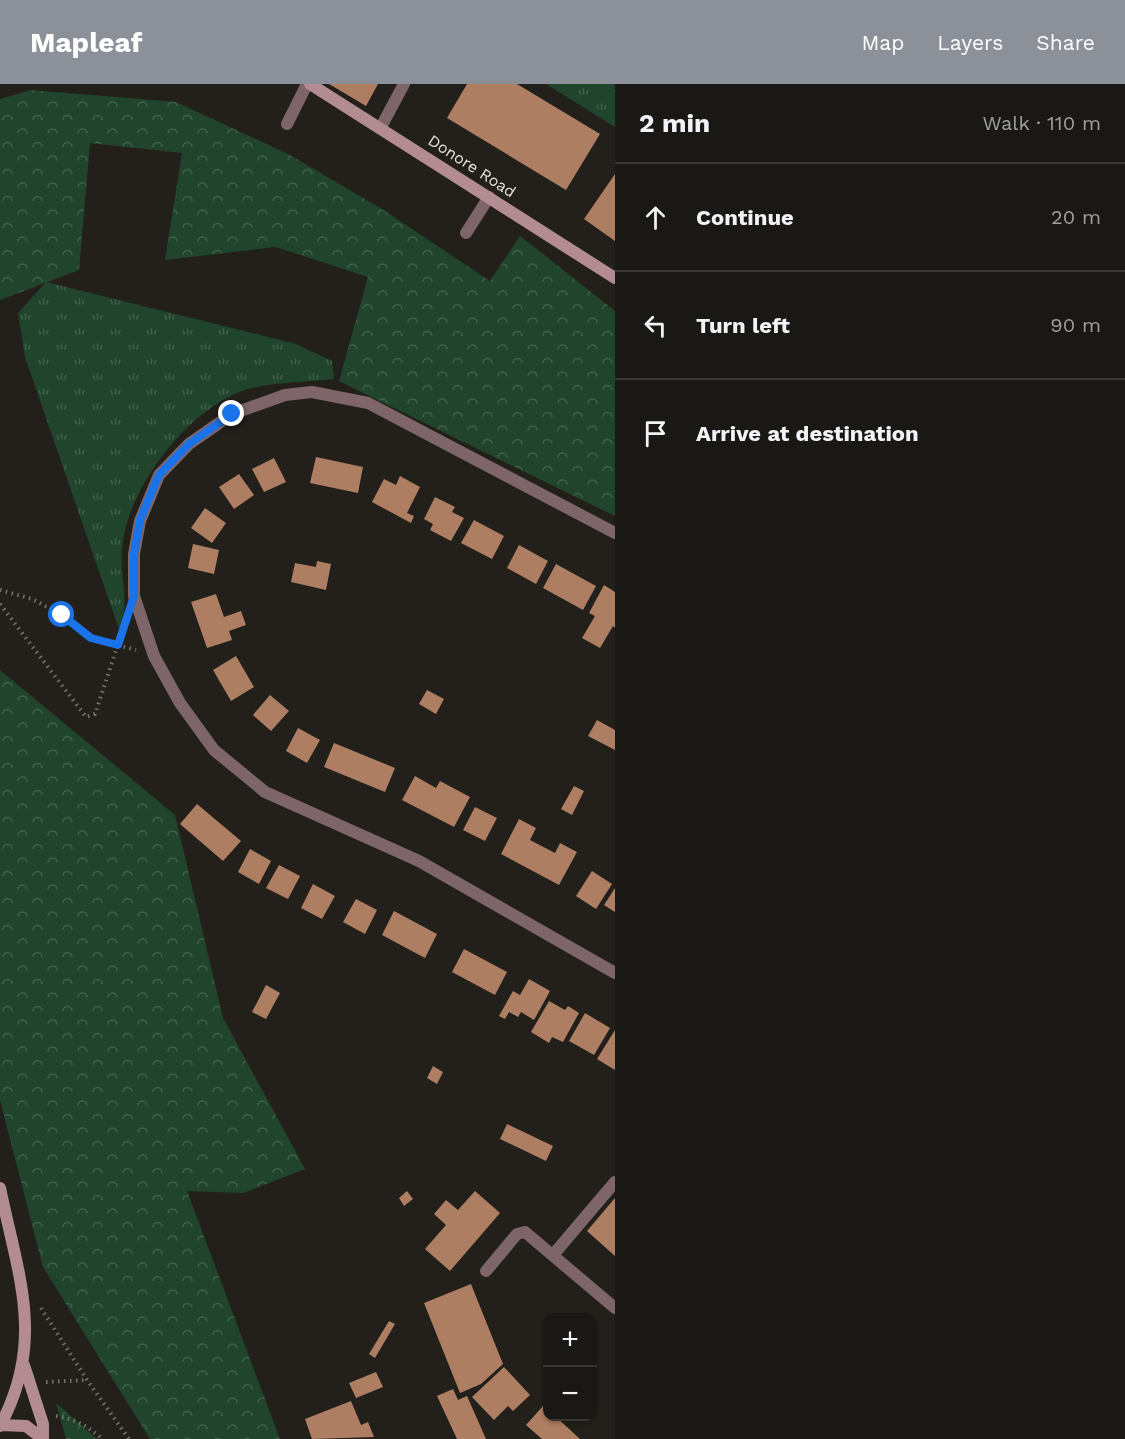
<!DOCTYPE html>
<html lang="en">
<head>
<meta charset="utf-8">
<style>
	:root { --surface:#1a1814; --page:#23211d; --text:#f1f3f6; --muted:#9fa0a0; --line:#383734; --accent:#8c9099 }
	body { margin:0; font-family:"Work Sans",sans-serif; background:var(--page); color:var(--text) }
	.controls { position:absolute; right:18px; bottom:18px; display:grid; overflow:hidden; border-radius:12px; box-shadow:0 2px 4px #0004 }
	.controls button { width:54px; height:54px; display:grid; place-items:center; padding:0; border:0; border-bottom:2px solid var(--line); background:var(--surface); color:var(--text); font:30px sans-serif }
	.stop { position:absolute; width:18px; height:18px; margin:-14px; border:4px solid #1a73e8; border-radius:50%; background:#fff }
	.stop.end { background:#1a73e8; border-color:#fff; box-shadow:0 2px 6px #0008 }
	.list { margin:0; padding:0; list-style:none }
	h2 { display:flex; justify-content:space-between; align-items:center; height:78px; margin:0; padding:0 24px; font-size:26px }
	h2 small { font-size:20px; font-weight:400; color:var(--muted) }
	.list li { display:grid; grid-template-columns:39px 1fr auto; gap:18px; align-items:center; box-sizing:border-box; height:108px; padding:0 24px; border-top:2px solid var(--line) }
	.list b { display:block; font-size:22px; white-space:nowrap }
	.list em { font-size:20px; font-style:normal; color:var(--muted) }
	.icon { flex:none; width:33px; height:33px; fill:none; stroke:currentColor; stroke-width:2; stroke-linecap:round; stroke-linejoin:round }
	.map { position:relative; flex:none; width:615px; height:1355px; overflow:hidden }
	header { display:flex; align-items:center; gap:36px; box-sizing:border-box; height:84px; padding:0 30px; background:var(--accent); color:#fff }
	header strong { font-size:28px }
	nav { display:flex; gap:33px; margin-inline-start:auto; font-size:21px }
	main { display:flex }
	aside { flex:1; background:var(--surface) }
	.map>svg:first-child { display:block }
	.grass { fill:url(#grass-tufts) }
	.forest { fill:url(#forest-crowns) }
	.building { fill:#ae7e63 }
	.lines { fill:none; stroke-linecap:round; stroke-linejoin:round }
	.path { stroke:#777470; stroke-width:4; stroke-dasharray:1.5 4.5; stroke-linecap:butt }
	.lane { stroke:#7d6569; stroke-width:12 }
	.street { stroke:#7d6569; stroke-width:12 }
	.secondary { stroke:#b38c93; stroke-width:12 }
	.route { stroke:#1a73e8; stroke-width:8 }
	.labels { text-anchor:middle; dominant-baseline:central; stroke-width:6; stroke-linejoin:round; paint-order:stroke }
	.street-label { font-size:16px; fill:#e4e2df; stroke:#23201b }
</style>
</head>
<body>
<header>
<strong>Mapleaf</strong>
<nav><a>Map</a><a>Layers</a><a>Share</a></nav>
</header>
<main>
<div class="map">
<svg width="615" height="1355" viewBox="0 0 615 1355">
	<defs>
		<pattern id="grass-tufts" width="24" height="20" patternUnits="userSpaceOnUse" patternTransform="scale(1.5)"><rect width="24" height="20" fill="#20452c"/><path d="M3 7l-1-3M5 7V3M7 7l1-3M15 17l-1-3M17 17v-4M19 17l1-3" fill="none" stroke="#40604a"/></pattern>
		<pattern id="forest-crowns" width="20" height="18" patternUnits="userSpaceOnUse" patternTransform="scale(1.5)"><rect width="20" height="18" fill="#20452c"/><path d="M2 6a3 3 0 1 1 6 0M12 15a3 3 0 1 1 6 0" fill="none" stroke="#40604a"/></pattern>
	</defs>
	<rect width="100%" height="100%" fill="#23201b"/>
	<path class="grass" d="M 546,0 L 615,0 L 615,43 Z
		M 46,198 L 296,260 L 332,277 L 334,295 C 307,298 278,298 252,304 C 192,319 127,403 122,464 C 119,493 131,517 119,545 L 25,273 L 18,229 Z"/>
	<path class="forest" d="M 31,6 L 176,18 L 288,70 L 382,125 L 490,197 L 520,152 L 615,227 L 615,432 L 339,297 L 368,193 L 276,163 L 165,176 L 182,69 L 90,59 L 79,186 L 0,216 L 0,15 Z
		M 0,586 L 175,731 L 223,934 L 305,1085 L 243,1109 L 187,1107 L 280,1355 L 150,1355 L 43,1183 L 0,1016 Z
		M 56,1319 L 97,1355 L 66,1355 Z"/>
	<path class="building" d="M 329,0 L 378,0 L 366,22 Z
		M 467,0 L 517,0 L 600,50 L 566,106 L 447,34 Z
		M 615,90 L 615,157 L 584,135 Z
		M 316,373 L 363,383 L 358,409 L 310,399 Z
		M 274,374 L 286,398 L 264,408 L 252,385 Z
		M 239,390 L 254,411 L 234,425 L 219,403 Z
		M 400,392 L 420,403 L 407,429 L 414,432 L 411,439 L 372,418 L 384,395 L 396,401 Z
		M 435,413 L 455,423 L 452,428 L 464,434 L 451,457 L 430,446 L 433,440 L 424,435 Z
		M 205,424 L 226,439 L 212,459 L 191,444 Z
		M 474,436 L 504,452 L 492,475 L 461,459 Z
		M 193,460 L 219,466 L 214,490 L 188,484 Z
		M 519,461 L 548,477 L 536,500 L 507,484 Z
		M 317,477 L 331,480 L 326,506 L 291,498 L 295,479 L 316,483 Z
		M 556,480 L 596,502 L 583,526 L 543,504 Z
		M 604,501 L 615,508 L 615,544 L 613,542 L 600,564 L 582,554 L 595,532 L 589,529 Z
		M 216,510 L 224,533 L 241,527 L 246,541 L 229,547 L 232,556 L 207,564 L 191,518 Z
		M 236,572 L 254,603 L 231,617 L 213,586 Z
		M 427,606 L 444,615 L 436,630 L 419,620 Z
		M 270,611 L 289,627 L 271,647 L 253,631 Z
		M 597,636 L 615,646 L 615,666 L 588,652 Z
		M 298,644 L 320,656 L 307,679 L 286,667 Z
		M 334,659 L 395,684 L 385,708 L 324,683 Z
		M 415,692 L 436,704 L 440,697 L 470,713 L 454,743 L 402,716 Z
		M 574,702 L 584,707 L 572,731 L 561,725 Z
		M 197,720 L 241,757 L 223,777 L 180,740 Z
		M 475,723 L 497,734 L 485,757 L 463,746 Z
		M 519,735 L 536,744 L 530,756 L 555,769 L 560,759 L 577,768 L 559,801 L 501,770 Z
		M 250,765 L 271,777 L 259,800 L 238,788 Z
		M 279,781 L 300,792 L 288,815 L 266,804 Z
		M 592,787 L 612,800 L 596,825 L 576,812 Z
		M 313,800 L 335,812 L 322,835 L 301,824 Z
		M 615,804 L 615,828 L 604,821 Z
		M 356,815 L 377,826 L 365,850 L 343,838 Z
		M 394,827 L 437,850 L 425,874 L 382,851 Z
		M 464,865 L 507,888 L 495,911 L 452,888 Z
		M 529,895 L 550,907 L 534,936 L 521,928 L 518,933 L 509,928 L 505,935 L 499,932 L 513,907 L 520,911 Z
		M 266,901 L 280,909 L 266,935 L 252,928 Z
		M 549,917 L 565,926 L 568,922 L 579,929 L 563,958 L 552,953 L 549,959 L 531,948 Z
		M 585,929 L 610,944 L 594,971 L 569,957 Z
		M 615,946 L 615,986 L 597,975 Z
		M 433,982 L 443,988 L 437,1000 L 427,994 Z
		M 507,1040 L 553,1062 L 546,1077 L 500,1055 Z
		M 407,1107 L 413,1115 L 404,1122 L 399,1114 Z
		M 475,1107 L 500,1129 L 450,1187 L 425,1165 L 446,1141 L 434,1130 L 446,1116 L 458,1126 Z
		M 615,1114 L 615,1172 L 587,1147 Z
		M 471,1200 L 503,1280 L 481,1300 L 460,1309 L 424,1219 Z
		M 389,1237 L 395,1240 L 375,1274 L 369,1270 Z
		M 504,1283 L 530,1311 L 513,1327 L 508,1322 L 494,1336 L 472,1313 Z
		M 376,1288 L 383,1303 L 356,1314 L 349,1299 Z
		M 453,1305 L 458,1316 L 467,1312 L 486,1355 L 457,1355 L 437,1312 Z
		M 351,1317 L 361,1341 L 368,1338 L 374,1353 L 312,1355 L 305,1335 Z
		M 543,1322 L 548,1326 L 548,1332 L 555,1332 L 580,1355 L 542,1355 L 526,1341 Z"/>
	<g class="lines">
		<path class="path" d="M 0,506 L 32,515 L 62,531 L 91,554 L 136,566
			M 0,520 L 86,633 L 95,630 L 125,539
			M 41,1224 L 87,1296 L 129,1355
			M 46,1298 L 86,1296
			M 56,1332 C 75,1335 88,1342 102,1355"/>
		<path class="lane" d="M 287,40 L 307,0
			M 466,149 L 489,113
			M 553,1171 L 615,1098
			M 486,1187 L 517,1150 L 525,1148 L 615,1224"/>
		<path class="street" d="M 381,43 L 404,0
			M 615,449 L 368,319 L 312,308 L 285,311 L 232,330 L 189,360 L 159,391 L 140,437 L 134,470 L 134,512 L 154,572 L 180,619 L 214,666 L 265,708 L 419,777 L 615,889"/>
		<path class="secondary" d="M 310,0 L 615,194
			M 0,1104 C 18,1191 46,1257 0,1342
			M 24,1281 L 43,1340 L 43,1355
			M 0,1341 L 26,1342 L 43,1355"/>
	</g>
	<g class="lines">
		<path class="route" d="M 62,531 L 91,554 L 118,561 L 134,512 L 134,470 L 140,436 L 159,391 L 189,360 L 232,330"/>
	</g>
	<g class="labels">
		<g class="street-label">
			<text transform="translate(472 82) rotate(33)">Donore Road</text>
		</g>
	</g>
</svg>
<div class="controls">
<button>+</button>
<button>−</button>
</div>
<div class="stop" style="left:62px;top:531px"></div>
<div class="stop end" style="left:232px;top:330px"></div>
</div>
<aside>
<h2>2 min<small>Walk · 110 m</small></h2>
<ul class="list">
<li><svg class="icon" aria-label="ahead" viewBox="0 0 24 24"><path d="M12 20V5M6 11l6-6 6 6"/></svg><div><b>Continue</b></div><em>20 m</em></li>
<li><svg class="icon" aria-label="left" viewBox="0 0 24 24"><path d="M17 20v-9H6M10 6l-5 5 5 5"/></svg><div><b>Turn left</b></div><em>90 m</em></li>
<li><svg class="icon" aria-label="arrive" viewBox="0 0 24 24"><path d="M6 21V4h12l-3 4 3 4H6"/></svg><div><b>Arrive at destination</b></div></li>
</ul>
</aside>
</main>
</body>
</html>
